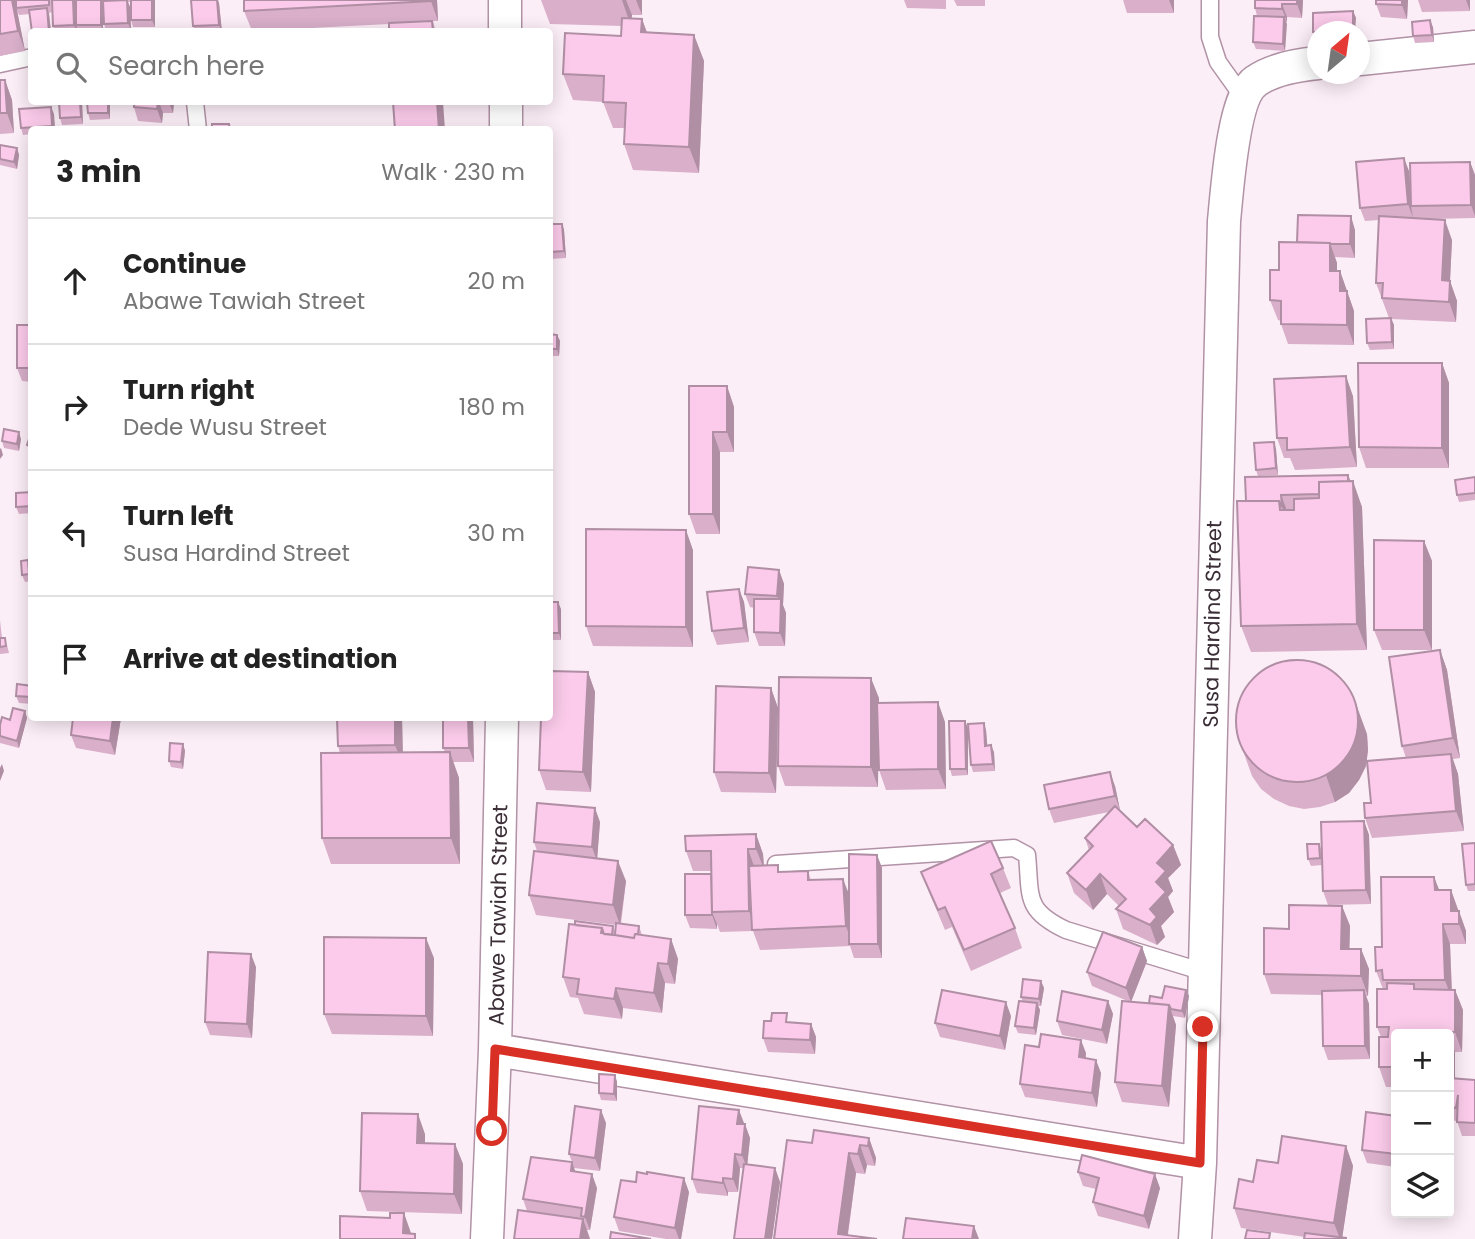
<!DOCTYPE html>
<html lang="en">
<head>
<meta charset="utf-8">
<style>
	:root { --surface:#fff; --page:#f2f2f2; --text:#222; --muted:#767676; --line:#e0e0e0 }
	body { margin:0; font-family:Poppins,sans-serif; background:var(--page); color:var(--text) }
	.controls { position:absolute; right:21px; bottom:21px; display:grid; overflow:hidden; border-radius:7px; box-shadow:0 4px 18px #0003 }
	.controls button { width:63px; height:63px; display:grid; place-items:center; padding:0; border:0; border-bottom:2px solid var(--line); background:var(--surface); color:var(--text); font:35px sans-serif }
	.compass { position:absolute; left:1307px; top:21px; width:63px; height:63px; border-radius:50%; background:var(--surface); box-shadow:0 4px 18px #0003; rotate:29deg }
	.stop { position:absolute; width:21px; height:21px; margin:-16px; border:5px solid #d93025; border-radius:50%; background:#fff }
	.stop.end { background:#d93025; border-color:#fff; box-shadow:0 2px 7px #0008 }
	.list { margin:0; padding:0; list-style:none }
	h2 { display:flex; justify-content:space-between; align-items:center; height:91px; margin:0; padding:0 28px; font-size:30px }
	h2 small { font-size:23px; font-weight:400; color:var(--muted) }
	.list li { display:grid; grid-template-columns:46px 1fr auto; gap:21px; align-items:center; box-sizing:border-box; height:126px; padding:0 28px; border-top:2px solid var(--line) }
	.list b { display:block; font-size:26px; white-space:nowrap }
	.list p { margin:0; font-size:23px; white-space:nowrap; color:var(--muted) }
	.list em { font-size:23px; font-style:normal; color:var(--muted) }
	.icon { flex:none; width:38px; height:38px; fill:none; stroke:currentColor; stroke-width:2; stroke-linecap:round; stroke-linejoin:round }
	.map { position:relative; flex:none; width:1475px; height:1239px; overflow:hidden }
	.search { position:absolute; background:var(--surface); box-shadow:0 4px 18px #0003; left:28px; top:28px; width:525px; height:77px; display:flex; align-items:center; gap:18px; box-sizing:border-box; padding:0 24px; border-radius:7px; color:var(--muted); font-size:26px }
	.panel { position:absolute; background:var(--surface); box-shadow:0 4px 18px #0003; left:28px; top:126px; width:525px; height:595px; border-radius:7px }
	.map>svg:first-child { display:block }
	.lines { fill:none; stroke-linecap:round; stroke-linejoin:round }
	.service-casing { stroke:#b192a6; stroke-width:19 }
	.minor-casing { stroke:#b192a6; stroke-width:35 }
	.service { stroke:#fff; stroke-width:16 }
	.minor { stroke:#fff; stroke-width:32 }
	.wall { fill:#d9afca }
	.shaded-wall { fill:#b08ea4 }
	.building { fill:#fccbeb; stroke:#b08ea4; stroke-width:2 }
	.route { stroke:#d93025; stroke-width:9 }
	.labels { text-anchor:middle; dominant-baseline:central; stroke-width:6; stroke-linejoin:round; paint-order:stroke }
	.street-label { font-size:21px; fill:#3b2e37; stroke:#fff }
</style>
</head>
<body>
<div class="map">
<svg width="1475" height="1239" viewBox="0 0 1475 1239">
	<rect width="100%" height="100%" fill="#fceef7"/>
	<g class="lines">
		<defs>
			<path id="service" d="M 1210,0 L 1210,37 L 1218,62 L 1243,97
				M 0,64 L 32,57
				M 195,102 L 198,130
				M 776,864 L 1014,848 L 1027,855 C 1031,897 1024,910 1066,930 L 1204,972"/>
			<path id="minor" d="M 505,0 L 505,32
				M 1360,59 L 1475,47
				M 506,102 L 506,130
				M 495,1050 L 1200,1163
				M 487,1239 L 495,1050 L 502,718
				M 1195,1239 L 1200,1163 L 1224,221 C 1227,192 1233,96 1256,81 C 1273,69 1297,65 1318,63"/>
		</defs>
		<use href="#service" class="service-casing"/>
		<use href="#minor" class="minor-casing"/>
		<use href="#service" class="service"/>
		<use href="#minor" class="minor"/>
	</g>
	<path class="wall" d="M 0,0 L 15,0 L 25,51 L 0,56 Z
		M 51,0 L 52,12 L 49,13 L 51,32 L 32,32 L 30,14 L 19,15 L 16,8 Z
		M 52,0 L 75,0 L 77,32 L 55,32 L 53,26 Z
		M 76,0 L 101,0 L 103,5 L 103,32 L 78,32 L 76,25 Z
		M 113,0 L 155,0 L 155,27 L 133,27 L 131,20 L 131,2 L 128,2 L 130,7 L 131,30 L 106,31 L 104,24 Z
		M 244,0 L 437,0 L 438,21 L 433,21 L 436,32 L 389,32 L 389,24 L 252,31 L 244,11 Z
		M 541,0 L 642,0 L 642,15 L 632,15 L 632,18 L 642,19 L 647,32 L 694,35 L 704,61 L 699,173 L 633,170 L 624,144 L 625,128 L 613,128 L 603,102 L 573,100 L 563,74 L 621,36 L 622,26 L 550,24 Z
		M 904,0 L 946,0 L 946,9 L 907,8 Z
		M 954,0 L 985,0 L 985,6 L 957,6 Z
		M 1123,0 L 1174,0 L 1174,13 L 1127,13 Z
		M 1303,0 L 1302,18 L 1287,17 L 1287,22 L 1286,22 L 1285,51 L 1256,49 L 1253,42 L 1257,16 L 1255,8 Z
		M 1376,0 L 1408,0 L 1407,19 L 1381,17 L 1376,4 Z
		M 1418,0 L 1470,0 L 1470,11 L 1422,12 Z
		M 219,3 L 222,32 L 195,32 L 193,26 Z
		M 1353,11 L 1356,18 L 1318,32 L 1318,39 L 1316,39 L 1313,32 Z
		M 1433,27 L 1434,42 L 1415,43 L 1413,36 Z
		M 0,80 L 5,80 L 12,100 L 14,133 L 0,134 Z
		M 59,102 L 82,102 L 83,124 L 62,125 L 60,118 Z
		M 110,102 L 110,119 L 90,120 L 88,113 Z
		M 134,102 L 174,102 L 173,113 L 163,113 L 162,123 L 138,121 L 134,107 Z
		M 54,114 L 55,130 L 32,130 L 32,134 L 23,135 L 21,128 Z
		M 0,145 L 17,148 L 19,155 L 17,169 L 0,165 Z
		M 1470,162 L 1475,175 L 1475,218 L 1430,219 L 1452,240 L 1450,281 L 1457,301 L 1456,322 L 1391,319 L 1394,325 L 1394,349 L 1370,350 L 1367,343 L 1389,318 L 1376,283 L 1379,220 L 1365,221 L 1360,208 L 1409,171 L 1410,185 Z
		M 550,224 L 562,224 L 564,230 L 566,258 L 550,259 Z
		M 1355,230 L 1355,258 L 1335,257 L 1337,263 L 1337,271 L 1340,271 L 1354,311 L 1354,345 L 1288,344 L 1281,324 L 1281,321 L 1278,320 L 1270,300 L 1279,270 L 1297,243 Z
		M 32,325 L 32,382 L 22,381 L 17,368 Z
		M 550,334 L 557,335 L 560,341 L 559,356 L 550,356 Z
		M 1442,363 L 1449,383 L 1449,468 L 1366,468 L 1359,447 Z
		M 727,386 L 734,407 L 734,452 L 720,452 L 720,534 L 696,534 L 689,514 Z
		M 1353,396 L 1357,467 L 1295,470 L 1290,458 L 1284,458 L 1277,438 Z
		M 32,434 L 32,453 L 30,452 L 27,445 Z
		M 21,439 L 19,451 L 4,448 L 2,441 Z
		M 1276,449 L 1278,475 L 1258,476 L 1256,470 Z
		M 1348,475 L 1362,507 L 1367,650 L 1251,652 L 1241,626 L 1246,501 Z
		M 1475,477 L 1475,500 L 1459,502 L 1457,495 Z
		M 32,492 L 32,513 L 19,514 L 16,507 Z
		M 1424,541 L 1432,561 L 1432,650 L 1382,650 L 1374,630 Z
		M 693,550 L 693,647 L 593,646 L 586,626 Z
		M 28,560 L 30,567 L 32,581 L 25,582 L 22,575 Z
		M 779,570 L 784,584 L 783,605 L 786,613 L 785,646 L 759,646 L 754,632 L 754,608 L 750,607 L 745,594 Z
		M 739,589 L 744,602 L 749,642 L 717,645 L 712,631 Z
		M 550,602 L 561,609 L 561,640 L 550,640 Z
		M 0,620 L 2,638 L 7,645 L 9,653 L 0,654 Z
		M 1440,650 L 1447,670 L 1460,758 L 1453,759 L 1458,774 L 1464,831 L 1372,838 L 1365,818 L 1371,803 L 1406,758 L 1402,746 Z
		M 588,672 L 595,692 L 591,792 L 546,790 L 539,770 Z
		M 32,686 L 32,704 L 19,703 L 16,696 Z
		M 771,688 L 778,708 L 776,793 L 721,792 L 714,772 Z
		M 879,698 L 879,703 L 945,722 L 946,789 L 886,790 L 879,770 L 878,758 L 878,787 L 785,786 L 778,766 Z
		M 25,711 L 27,718 L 19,748 L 0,743 L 0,725 Z
		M 73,718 L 121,718 L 115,755 L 76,748 L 71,735 Z
		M 337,718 L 402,718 L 403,752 L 445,752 L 443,748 L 443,718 L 473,718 L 474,762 L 453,762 L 459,778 L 460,864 L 331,864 L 322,838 L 340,753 L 338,746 Z
		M 968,728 L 968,775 L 952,776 L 950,769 Z
		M 986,730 L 987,746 L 994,752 L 995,771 L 973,772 L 971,765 Z
		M 1237,734 L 1367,734 L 1368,750 L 1366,766 L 1359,780 L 1349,793 L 1335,802 L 1320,807 L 1304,809 L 1289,806 L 1274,799 L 1261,789 L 1252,776 Z
		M 183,744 L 185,751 L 183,769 L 171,767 L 169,761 Z
		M 1115,786 L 1120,810 L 1119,810 L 1137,827 L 1173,845 L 1181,865 L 1168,878 L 1173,891 L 1168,897 L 1174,912 L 1161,926 L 1165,937 L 1157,945 L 1123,929 L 1116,909 L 1119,906 L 1107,894 L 1093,910 L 1074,893 L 1067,873 L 1089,850 L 1085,838 L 1109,812 L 1054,823 L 1049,809 Z
		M 1364,821 L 1369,835 L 1371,904 L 1328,905 L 1323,891 L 1322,865 L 1311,866 L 1308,859 L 1319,844 L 1322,851 Z
		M 600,822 L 597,858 L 626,881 L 621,924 L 639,926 L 642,935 L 671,939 L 678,959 L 675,984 L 665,983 L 662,1013 L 623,1008 L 622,1019 L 584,1014 L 578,998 L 570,997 L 563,977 L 613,926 L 615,932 L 616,925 L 536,915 L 529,895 L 537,851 L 534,842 Z
		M 756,834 L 763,854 L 764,865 L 780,872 L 808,871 L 811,880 L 849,894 L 877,855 L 882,868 L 882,958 L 854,958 L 850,946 L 760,950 L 753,931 L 720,932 L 717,924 L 717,929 L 690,928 L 685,915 L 711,874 L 711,871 L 693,871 L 686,851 Z
		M 1475,843 L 1475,891 L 1468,891 L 1466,885 Z
		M 1003,868 L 1011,888 L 1000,893 L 1015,928 L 1022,948 L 971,971 L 952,927 L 945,930 L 929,892 L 921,872 Z
		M 1434,877 L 1439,890 L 1451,890 L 1466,931 L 1466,944 L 1450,944 L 1452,990 L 1455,990 L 1463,1010 L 1462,1052 L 1455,1052 L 1455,1079 L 1475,1080 L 1475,1136 L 1462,1136 L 1457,1121 L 1449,1120 L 1449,1034 L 1396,1034 L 1396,1087 L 1386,1087 L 1379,1067 L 1381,1037 L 1377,1027 L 1383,989 L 1376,971 L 1382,947 Z
		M 1342,906 L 1350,926 L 1349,949 L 1361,949 L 1369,969 L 1368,996 L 1366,996 L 1369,1004 L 1370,1059 L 1328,1060 L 1323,1046 L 1322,995 L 1271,994 L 1264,974 L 1289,929 Z
		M 1142,947 L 1147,961 L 1131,1002 L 1149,1003 L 1186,990 L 1189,996 L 1185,1018 L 1173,1016 L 1176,1025 L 1169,1107 L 1122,1102 L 1115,1082 L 1130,1002 L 1092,986 L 1087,972 Z
		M 434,958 L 433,1036 L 332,1034 L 324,1014 Z
		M 256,967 L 252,1038 L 210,1035 L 205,1022 Z
		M 1041,981 L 1044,988 L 1041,1006 L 1038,1006 L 1040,1010 L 1036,1035 L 1018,1033 L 1015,1026 L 1023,1002 L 1021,997 Z
		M 1108,1001 L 1113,1014 L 1107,1044 L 1062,1035 L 1057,1021 Z
		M 1011,1016 L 1005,1050 L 940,1037 L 935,1023 Z
		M 790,1023 L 811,1024 L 816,1037 L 815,1054 L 768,1052 L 763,1038 Z
		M 1086,1053 L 1086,1058 L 1101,1073 L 1097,1107 L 1025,1097 L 1020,1084 Z
		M 615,1075 L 617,1082 L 617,1101 L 601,1100 L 599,1093 Z
		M 1396,1116 L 1396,1167 L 1367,1163 L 1362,1150 Z
		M 606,1123 L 600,1171 L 574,1168 L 575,1172 L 597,1188 L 590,1230 L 587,1230 L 590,1239 L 514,1239 L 527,1211 L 523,1199 L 572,1162 L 569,1154 Z
		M 744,1124 L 750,1138 L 747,1164 L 775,1168 L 780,1182 L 772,1239 L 734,1239 L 744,1168 L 740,1168 L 738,1192 L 728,1192 L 728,1196 L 697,1193 L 692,1179 Z
		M 425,1134 L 425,1143 L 455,1144 L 463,1164 L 462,1214 L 367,1211 L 360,1191 Z
		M 869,1138 L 876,1158 L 875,1166 L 867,1165 L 865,1174 L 856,1173 L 848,1235 L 774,1239 L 812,1143 Z
		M 1346,1146 L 1353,1166 L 1342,1238 L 1305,1237 L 1241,1228 L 1234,1208 L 1253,1182 L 1278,1163 Z
		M 1078,1172 L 1160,1188 L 1149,1229 L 1098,1216 L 1093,1202 L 1096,1189 L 1083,1186 Z
		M 689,1192 L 681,1239 L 666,1239 L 619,1231 L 614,1217 Z"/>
	<path class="shaded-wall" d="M 12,0 L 15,0 L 25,51 L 18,31 Z
		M 73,0 L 75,0 L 77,32 L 74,25 Z
		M 101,0 L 103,5 L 103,32 L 101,25 Z
		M 127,0 L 130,7 L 131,30 L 128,23 Z
		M 152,0 L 155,0 L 155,27 L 152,20 Z
		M 217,0 L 218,0 L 219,3 L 222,32 L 219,25 Z
		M 431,0 L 437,0 L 438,21 L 431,1 Z
		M 622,0 L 626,0 L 632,15 L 631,26 Z
		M 636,0 L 642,0 L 642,15 Z
		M 1169,0 L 1174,0 L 1174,13 Z
		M 1297,0 L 1303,0 L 1302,18 L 1297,4 Z
		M 1402,0 L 1408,0 L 1407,19 L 1402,5 Z
		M 1466,0 L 1470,0 L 1470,11 Z
		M 1282,4 L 1287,17 L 1287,22 L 1282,9 Z
		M 47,8 L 49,14 L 51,32 L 49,32 Z
		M 1353,11 L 1356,18 L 1355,32 L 1353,32 Z
		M 1284,17 L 1287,24 L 1285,51 L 1283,44 Z
		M 642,19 L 651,45 L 641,32 Z
		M 1430,20 L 1433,27 L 1434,42 L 1432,35 Z
		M 694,35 L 704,61 L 699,173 L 689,147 Z
		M 5,80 L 12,100 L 14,133 L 7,113 Z
		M 80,102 L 82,102 L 83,124 L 81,117 Z
		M 108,102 L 110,102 L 110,119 L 108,113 Z
		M 158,102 L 159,102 L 163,113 L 162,123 L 157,109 Z
		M 169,102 L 174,102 L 173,113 Z
		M 437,102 L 443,102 L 445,130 L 439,130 Z
		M 51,107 L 54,114 L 55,130 L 52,126 Z
		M 17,148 L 19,155 L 17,169 L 14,162 Z
		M 1404,158 L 1409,171 L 1412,206 L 1411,206 L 1413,218 L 1408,204 Z
		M 1470,162 L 1475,175 L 1475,216 L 1471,205 Z
		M 1351,216 L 1355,230 L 1355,258 L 1350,244 Z
		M 1445,220 L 1452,240 L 1450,281 L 1457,301 L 1456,322 L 1442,280 Z
		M 562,224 L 564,230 L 566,258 L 564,251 Z
		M 1330,243 L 1337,263 L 1337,291 L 1330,271 Z
		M 1340,271 L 1354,311 L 1354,345 L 1347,325 L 1340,291 Z
		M 1391,318 L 1394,325 L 1394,349 L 1392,342 Z
		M 557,335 L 560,341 L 559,356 L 557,349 Z
		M 1442,363 L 1449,383 L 1449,468 L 1442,448 Z
		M 1346,376 L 1353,396 L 1357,467 L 1350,447 Z
		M 727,386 L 734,407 L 734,452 L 727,432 Z
		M 19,432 L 21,439 L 19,451 L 17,444 Z
		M 713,432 L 720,452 L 720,534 L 713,514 Z
		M 1274,442 L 1276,449 L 1278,475 L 1276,468 Z
		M 1,448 L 3,455 L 0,459 L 0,449 Z
		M 1348,475 L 1353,488 L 1353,481 L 1362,507 L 1367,650 L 1357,624 Z
		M 1281,495 L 1286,508 L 1287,520 L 1282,507 Z
		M 686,530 L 693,550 L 693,647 L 686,627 Z
		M 1424,541 L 1432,561 L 1432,650 L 1424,630 Z
		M 28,560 L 30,567 L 32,581 L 29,574 Z
		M 779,570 L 784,584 L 783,605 L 786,613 L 785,646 L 780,633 L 781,606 L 777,596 Z
		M 739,589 L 744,602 L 749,642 L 744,628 Z
		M 558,602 L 561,609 L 561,640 L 559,633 Z
		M 1440,650 L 1447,670 L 1460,758 L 1453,738 Z
		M 588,672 L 595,692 L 591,792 L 583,772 Z
		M 871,678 L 879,698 L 878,787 L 871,767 Z
		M 771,688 L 778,708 L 776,793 L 769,773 Z
		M 1352,693 L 1367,734 L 1368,750 L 1366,766 L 1359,780 L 1349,793 L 1335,802 L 1326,775 Z
		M 938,702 L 945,722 L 946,789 L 938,769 Z
		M 25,711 L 27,718 L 19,748 L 17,741 Z
		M 113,718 L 121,718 L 115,755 L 110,741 Z
		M 395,718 L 402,718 L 403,765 L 395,745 Z
		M 468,718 L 473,718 L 474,762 L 469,748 Z
		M 965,721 L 968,728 L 968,775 L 966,769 Z
		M 984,723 L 986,730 L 988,753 L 985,746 Z
		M 183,744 L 185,751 L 183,769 L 181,762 Z
		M 991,745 L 994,752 L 995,771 L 993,764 Z
		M 450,752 L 459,778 L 460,864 L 451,838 Z
		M 1451,754 L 1458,774 L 1464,831 L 1456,811 Z
		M 2,764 L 4,771 L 0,781 L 0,768 Z
		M 1110,772 L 1115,786 L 1120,810 L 1115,796 Z
		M 595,808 L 600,822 L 597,861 L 592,847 Z
		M 1364,821 L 1369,835 L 1371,904 L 1366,890 Z
		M 756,834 L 763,854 L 764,869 L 756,849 Z
		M 1173,845 L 1181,865 L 1168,878 L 1173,891 L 1168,897 L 1174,912 L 1161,926 L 1165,937 L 1157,945 L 1150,925 L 1150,909 L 1156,882 L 1157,863 Z
		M 748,849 L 755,869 L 757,931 L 749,911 Z
		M 877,855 L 882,868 L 882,958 L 878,944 Z
		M 618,861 L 626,881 L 620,925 L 613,905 Z
		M 1100,874 L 1107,894 L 1093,910 L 1086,890 Z
		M 1434,877 L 1442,897 L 1435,890 Z
		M 843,879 L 851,899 L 853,946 L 846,926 Z
		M 717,888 L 712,912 L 717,924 L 717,929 L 712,915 Z
		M 1451,890 L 1458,910 L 1458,924 L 1451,911 Z
		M 1342,906 L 1350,926 L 1349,969 L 1341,949 Z
		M 1459,911 L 1466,931 L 1466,944 L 1459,924 Z
		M 1443,924 L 1450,944 L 1452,1000 L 1445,980 Z
		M 426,938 L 434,958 L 433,1036 L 426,1016 Z
		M 671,939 L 678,959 L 675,984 L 668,964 Z
		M 1142,947 L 1147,961 L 1131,1002 L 1126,988 Z
		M 1361,949 L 1369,969 L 1368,996 L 1361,976 Z
		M 251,954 L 256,967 L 252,1038 L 247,1024 Z
		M 658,963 L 665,983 L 662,1013 L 654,993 Z
		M 1041,981 L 1044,988 L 1041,1006 L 1039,999 Z
		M 616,988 L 623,1008 L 622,1019 L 614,999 Z
		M 1186,990 L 1189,996 L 1185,1018 L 1182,1011 Z
		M 1364,990 L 1369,1004 L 1370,1059 L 1365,1046 Z
		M 1455,990 L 1463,1010 L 1462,1052 L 1455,1032 Z
		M 1108,1001 L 1113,1014 L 1107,1044 L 1102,1030 Z
		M 1006,1002 L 1011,1016 L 1005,1050 L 1000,1036 Z
		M 1037,1003 L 1040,1010 L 1036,1035 L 1034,1028 Z
		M 1169,1005 L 1176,1025 L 1169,1107 L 1162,1086 Z
		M 811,1024 L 816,1037 L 815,1054 L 810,1040 Z
		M 1449,1035 L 1455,1052 L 1455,1088 L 1449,1070 Z
		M 1081,1040 L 1086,1053 L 1084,1071 L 1079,1057 Z
		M 1096,1060 L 1101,1073 L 1097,1107 L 1092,1093 Z
		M 615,1075 L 617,1082 L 617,1101 L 614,1094 Z
		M 601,1110 L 606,1123 L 600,1171 L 595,1158 Z
		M 739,1110 L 744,1123 L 742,1137 L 737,1124 Z
		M 418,1114 L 425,1134 L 425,1163 L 417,1143 Z
		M 745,1124 L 750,1138 L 747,1168 L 742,1155 Z
		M 869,1138 L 876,1158 L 875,1166 L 868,1146 Z
		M 455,1144 L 463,1164 L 462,1214 L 454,1194 Z
		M 860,1145 L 867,1165 L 865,1174 L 858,1154 Z
		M 1346,1146 L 1353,1166 L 1342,1239 L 1340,1239 L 1334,1223 Z
		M 849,1153 L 856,1173 L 847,1239 L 838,1234 Z
		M 735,1154 L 740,1168 L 738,1192 L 733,1179 Z
		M 572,1162 L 577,1176 L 571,1171 Z
		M 775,1168 L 780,1182 L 772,1239 L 765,1239 Z
		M 592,1174 L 597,1188 L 590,1230 L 585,1217 Z
		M 1155,1174 L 1160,1188 L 1149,1229 L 1144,1216 Z
		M 684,1178 L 689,1192 L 681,1239 L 679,1239 L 675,1228 Z
		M 723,1178 L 728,1192 L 728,1196 L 723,1183 Z
		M 404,1213 L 411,1233 L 403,1233 Z
		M 583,1219 L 590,1239 L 580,1239 Z
		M 974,1226 L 979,1239 L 972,1239 Z"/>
	<path class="building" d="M 0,0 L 12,0 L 18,31 L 0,34 Z
		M 16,0 L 49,0 L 49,5 L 16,8 Z
		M 52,0 L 73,0 L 74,25 L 53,26 Z
		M 76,0 L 101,0 L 101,25 L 76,25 Z
		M 127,0 L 128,23 L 104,24 L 103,1 Z
		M 131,0 L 152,0 L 152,20 L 131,20 Z
		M 191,0 L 217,0 L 219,25 L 193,26 Z
		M 244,0 L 431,0 L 431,1 L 244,11 Z
		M 1255,0 L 1297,0 L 1297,4 L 1282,4 L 1282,9 L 1255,8 Z
		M 1376,0 L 1402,0 L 1402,5 L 1376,4 Z
		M 47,8 L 49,32 L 32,32 L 29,10 Z
		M 1353,11 L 1353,32 L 1313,32 L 1313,13 Z
		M 1254,16 L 1284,17 L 1283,44 L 1253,42 Z
		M 622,18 L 642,19 L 641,32 L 694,35 L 689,147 L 624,144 L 626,103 L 603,102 L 604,76 L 563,74 L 565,33 L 621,36 Z
		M 1430,20 L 1432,35 L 1413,36 L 1412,22 Z
		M 432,21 L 433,32 L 389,32 L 389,23 Z
		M 0,80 L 5,80 L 7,113 L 0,113 Z
		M 59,102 L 80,102 L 81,117 L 60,118 Z
		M 87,102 L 108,102 L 108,113 L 88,113 Z
		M 134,102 L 158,102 L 157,109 L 134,107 Z
		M 393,102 L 437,102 L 439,130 L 395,130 Z
		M 51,107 L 52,126 L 21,128 L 19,109 Z
		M 212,124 L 229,124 L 230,130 L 212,130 Z
		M 0,145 L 17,148 L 14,162 L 0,159 Z
		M 1404,158 L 1408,204 L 1360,208 L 1356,162 Z
		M 1470,162 L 1471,205 L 1411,206 L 1410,163 Z
		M 1298,215 L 1351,216 L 1350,244 L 1330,244 L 1330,243 L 1297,242 Z
		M 1379,216 L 1445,220 L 1442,280 L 1450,281 L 1449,302 L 1382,298 L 1383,283 L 1376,283 Z
		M 550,224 L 562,224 L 564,251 L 550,252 Z
		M 1279,242 L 1330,243 L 1330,271 L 1340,271 L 1340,291 L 1347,291 L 1347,325 L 1281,324 L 1281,301 L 1270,300 L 1270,270 L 1279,270 Z
		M 1391,318 L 1392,342 L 1367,343 L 1366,319 Z
		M 17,325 L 32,325 L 32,368 L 17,368 Z
		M 550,334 L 557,335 L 557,349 L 550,349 Z
		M 1358,363 L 1442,363 L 1442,448 L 1359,447 Z
		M 1346,376 L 1350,447 L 1287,450 L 1287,438 L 1277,438 L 1274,379 Z
		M 689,386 L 727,386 L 727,432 L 713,432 L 713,514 L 689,514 Z
		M 4,429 L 19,432 L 17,444 L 2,441 Z
		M 31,433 L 32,434 L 32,447 L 27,445 Z
		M 1274,442 L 1276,468 L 1256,470 L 1254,443 Z
		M 1348,475 L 1348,481 L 1319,482 L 1319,494 L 1281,495 L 1282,507 L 1279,501 L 1246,501 L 1245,477 Z
		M 1475,477 L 1475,493 L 1457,495 L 1455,480 Z
		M 1353,481 L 1357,624 L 1241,626 L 1237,501 L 1279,501 L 1280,510 L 1294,510 L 1294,499 L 1319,498 L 1319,482 Z
		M 32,492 L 32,506 L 16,507 L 16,493 Z
		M 586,529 L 686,530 L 686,627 L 586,626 Z
		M 1374,540 L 1424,541 L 1424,630 L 1374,630 Z
		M 28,560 L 29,574 L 22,575 L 21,561 Z
		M 748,567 L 779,570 L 777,596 L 745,594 Z
		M 739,589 L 744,628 L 712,631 L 707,592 Z
		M 754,599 L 781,599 L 780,633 L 754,632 Z
		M 550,602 L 558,602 L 559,633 L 550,633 Z
		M 0,638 L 5,638 L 6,646 L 0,647 Z
		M 1440,650 L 1453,738 L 1402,746 L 1389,657 Z
		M1236 721a61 61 0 1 1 122 0a61 61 0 1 1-122 0Z
		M 550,671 L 588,672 L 583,772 L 539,770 L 541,718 L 550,718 Z
		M 779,677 L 871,678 L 871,767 L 778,766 Z
		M 17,684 L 32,686 L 32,697 L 16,696 Z
		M 716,686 L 771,688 L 769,773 L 714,772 Z
		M 938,702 L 938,769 L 879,770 L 877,703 Z
		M 13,708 L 25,711 L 17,741 L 0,736 L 0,725 L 2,717 L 10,720 Z
		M 73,718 L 113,718 L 110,741 L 71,735 Z
		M 337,718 L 395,718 L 395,745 L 338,746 Z
		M 443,718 L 468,718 L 469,748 L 443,748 Z
		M 949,721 L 965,721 L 966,769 L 950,769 Z
		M 984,723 L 985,746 L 991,745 L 993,764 L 971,765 L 968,724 Z
		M 170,743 L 183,744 L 181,762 L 169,761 Z
		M 450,752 L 451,838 L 322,838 L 321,753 Z
		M 1451,754 L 1456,811 L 1365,818 L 1364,803 L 1371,803 L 1367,761 Z
		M 1110,772 L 1115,796 L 1049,809 L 1044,785 Z
		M 537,803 L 595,808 L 592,847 L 534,842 Z
		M 1115,806 L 1137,827 L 1145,819 L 1173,845 L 1157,863 L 1166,871 L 1156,882 L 1166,892 L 1150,909 L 1157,917 L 1150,925 L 1116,909 L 1126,899 L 1100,874 L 1086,890 L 1067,873 L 1093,846 L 1085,838 Z
		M 1364,821 L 1366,890 L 1323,891 L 1321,822 Z
		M 756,834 L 756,849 L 748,849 L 749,911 L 712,912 L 711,851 L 686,851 L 685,836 Z
		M 991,841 L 1003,868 L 991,874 L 1015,928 L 964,950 L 945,907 L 938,910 L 921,872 Z
		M 1475,843 L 1475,884 L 1466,885 L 1462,844 Z
		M 1307,844 L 1319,844 L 1320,858 L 1308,859 Z
		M 534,851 L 618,861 L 613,905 L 529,895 Z
		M 849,854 L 877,855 L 878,944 L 849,944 Z
		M 778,865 L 778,872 L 808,871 L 808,880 L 843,879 L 846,926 L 752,930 L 749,866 Z
		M 685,874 L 711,874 L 712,915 L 685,915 Z
		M 1381,877 L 1434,877 L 1435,890 L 1451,890 L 1451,911 L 1459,911 L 1459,924 L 1443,924 L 1445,980 L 1383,980 L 1382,970 L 1376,971 L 1375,947 L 1382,947 Z
		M 1289,905 L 1342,906 L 1341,949 L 1361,949 L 1361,976 L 1264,974 L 1264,928 L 1289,929 Z
		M 575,921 L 613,926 L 612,935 L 604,934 L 602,928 L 575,925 Z
		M 616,923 L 639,926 L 638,934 L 635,934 L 634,938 L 615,935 Z
		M 569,924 L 602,928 L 601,933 L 634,938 L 635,934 L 671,939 L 668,964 L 658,963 L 654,993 L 616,988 L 614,999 L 577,994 L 579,979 L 563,977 Z
		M 1103,932 L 1142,947 L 1126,988 L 1087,972 Z
		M 324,937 L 426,938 L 426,1016 L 324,1014 Z
		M 208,952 L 251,954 L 247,1024 L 205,1022 Z
		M 1023,979 L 1041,981 L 1039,999 L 1021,997 Z
		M 1387,983 L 1414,984 L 1414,989 L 1455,990 L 1455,1032 L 1448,1032 L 1448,1034 L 1396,1034 L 1396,1067 L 1379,1067 L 1379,1037 L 1388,1037 L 1389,1027 L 1377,1027 L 1377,989 L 1387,989 Z
		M 1165,986 L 1186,990 L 1182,1011 L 1171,1009 L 1169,1005 L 1149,1003 L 1150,996 L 1162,998 Z
		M 942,990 L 1006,1002 L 1000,1036 L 935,1023 Z
		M 1364,990 L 1365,1046 L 1323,1046 L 1322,991 Z
		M 1062,991 L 1108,1001 L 1102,1030 L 1057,1021 Z
		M 1019,1001 L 1037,1003 L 1034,1028 L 1015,1026 Z
		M 1122,1001 L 1169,1005 L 1162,1086 L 1115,1082 Z
		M 772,1013 L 787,1013 L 786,1022 L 811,1024 L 810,1040 L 763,1038 L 764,1021 L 771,1021 Z
		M 1041,1034 L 1081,1040 L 1079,1057 L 1096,1060 L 1092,1093 L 1020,1084 L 1025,1045 L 1039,1047 Z
		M 599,1074 L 615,1075 L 614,1094 L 599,1093 Z
		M 1449,1078 L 1475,1080 L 1475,1123 L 1457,1122 L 1458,1095 L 1456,1108 L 1449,1107 Z
		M 575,1106 L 601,1110 L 595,1158 L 569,1154 Z
		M 699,1106 L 739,1110 L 737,1124 L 745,1124 L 742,1155 L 735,1154 L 733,1179 L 723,1178 L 723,1183 L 692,1179 Z
		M 1366,1112 L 1396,1116 L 1396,1154 L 1362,1150 Z
		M 362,1113 L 418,1114 L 417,1143 L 455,1144 L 454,1194 L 360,1191 Z
		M 814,1130 L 869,1138 L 868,1146 L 860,1145 L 858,1154 L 849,1153 L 838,1234 L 877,1239 L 774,1239 L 787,1140 L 812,1143 Z
		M 1282,1136 L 1346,1146 L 1334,1223 L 1234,1208 L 1239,1179 L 1253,1182 L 1257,1160 L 1278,1163 Z
		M 1082,1155 L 1155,1174 L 1144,1216 L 1093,1202 L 1099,1178 L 1078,1172 Z
		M 531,1157 L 572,1162 L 571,1171 L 592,1174 L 585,1217 L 581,1216 L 582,1208 L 523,1199 Z
		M 744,1164 L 775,1168 L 765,1239 L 734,1239 Z
		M 637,1172 L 647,1174 L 647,1172 L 684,1178 L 675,1228 L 614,1217 L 621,1180 L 636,1182 Z
		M 518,1210 L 583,1219 L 580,1239 L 514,1239 Z
		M 390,1213 L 404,1213 L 403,1233 L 415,1234 L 415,1239 L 340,1239 L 340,1216 L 390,1218 Z
		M 906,1218 L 974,1226 L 972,1239 L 903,1239 Z
		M 1247,1230 L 1270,1233 L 1269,1239 L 1245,1239 Z
		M 611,1232 L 651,1239 L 610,1239 Z
		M 1305,1233 L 1346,1238 L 1346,1239 L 1304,1239 Z"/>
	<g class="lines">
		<path class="route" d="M 492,1131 L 495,1049 L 1200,1163 L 1203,1027"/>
	</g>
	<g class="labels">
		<g class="street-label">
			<text transform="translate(1212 624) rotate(-89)">Susa Hardind Street</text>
			<text transform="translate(498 915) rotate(-89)">Abawe Tawiah Street</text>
		</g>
	</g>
</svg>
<div class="controls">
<button>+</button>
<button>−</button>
<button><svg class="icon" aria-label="layers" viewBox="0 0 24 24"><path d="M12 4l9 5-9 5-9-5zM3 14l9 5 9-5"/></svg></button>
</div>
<svg class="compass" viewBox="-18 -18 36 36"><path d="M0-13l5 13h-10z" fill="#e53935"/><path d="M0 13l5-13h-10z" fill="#767676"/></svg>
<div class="stop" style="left:492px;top:1131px"></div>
<div class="stop end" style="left:1203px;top:1027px"></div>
<div class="search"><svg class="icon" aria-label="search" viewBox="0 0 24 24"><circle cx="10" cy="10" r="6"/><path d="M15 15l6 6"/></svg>Search here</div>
<section class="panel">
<h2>3 min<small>Walk · 230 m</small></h2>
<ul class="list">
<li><svg class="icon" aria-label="ahead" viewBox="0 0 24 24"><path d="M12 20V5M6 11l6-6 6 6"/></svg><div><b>Continue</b><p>Abawe Tawiah Street</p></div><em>20 m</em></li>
<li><svg class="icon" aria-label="right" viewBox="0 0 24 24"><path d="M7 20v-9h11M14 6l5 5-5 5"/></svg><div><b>Turn right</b><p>Dede Wusu Street</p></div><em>180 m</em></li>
<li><svg class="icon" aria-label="left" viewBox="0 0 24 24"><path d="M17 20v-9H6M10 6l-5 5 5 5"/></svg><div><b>Turn left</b><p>Susa Hardind Street</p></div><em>30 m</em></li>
<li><svg class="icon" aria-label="arrive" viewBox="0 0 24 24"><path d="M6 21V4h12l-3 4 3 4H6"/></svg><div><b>Arrive at destination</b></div></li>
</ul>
</section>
</div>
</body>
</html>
